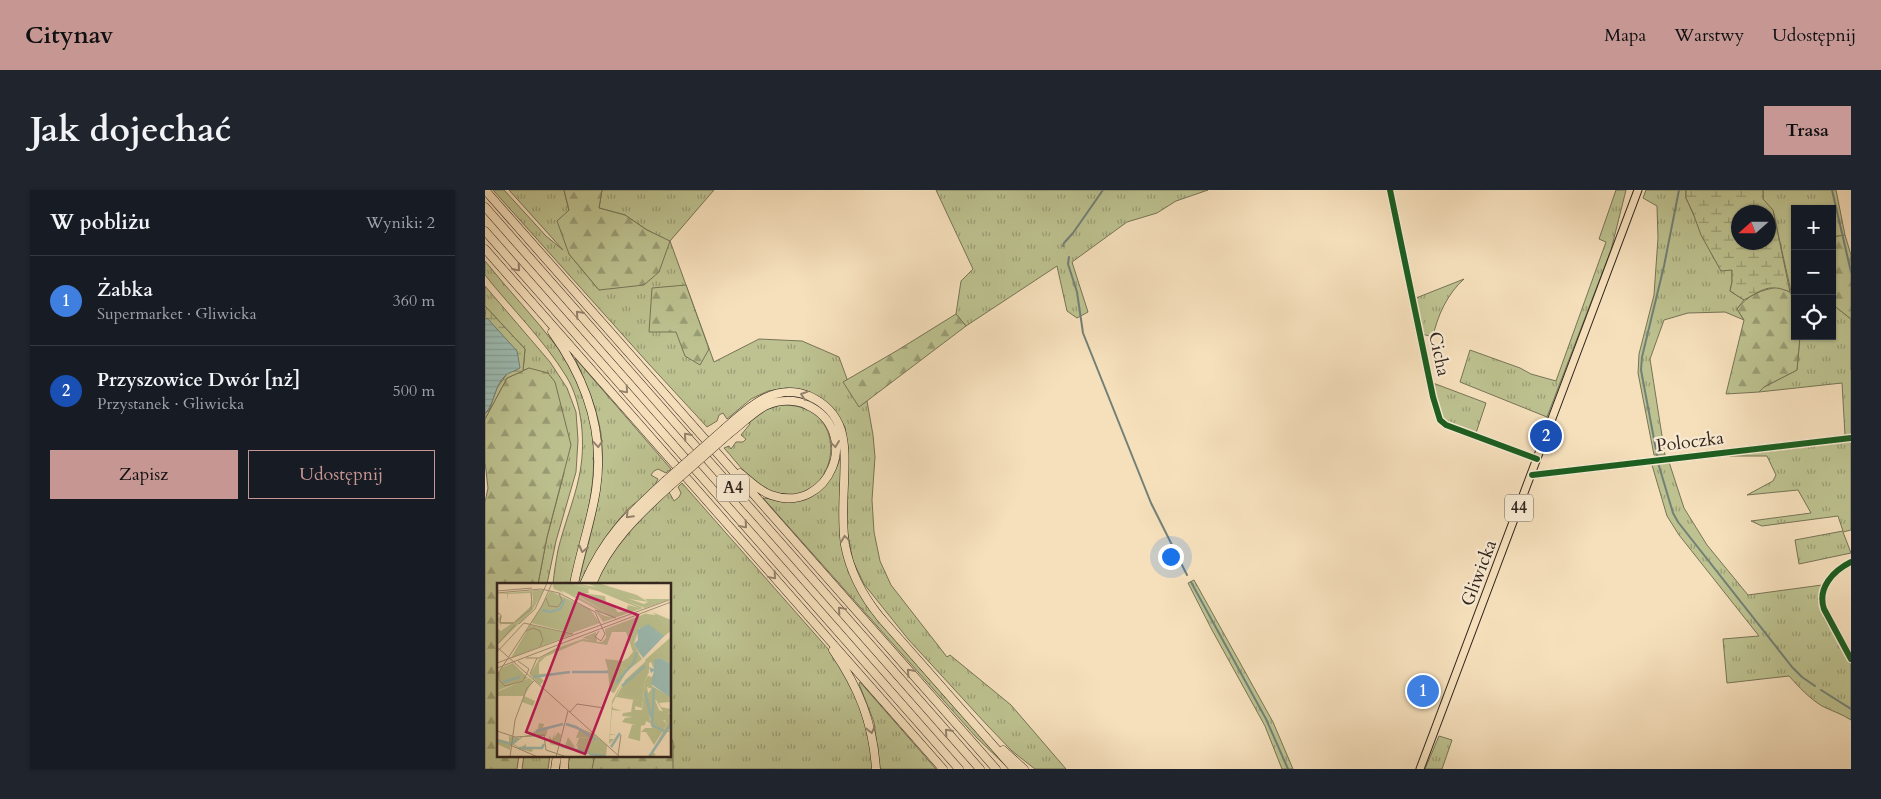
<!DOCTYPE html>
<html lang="pl">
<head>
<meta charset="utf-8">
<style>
	:root { --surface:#171b24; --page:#20242c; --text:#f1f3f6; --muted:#9ea1a6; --line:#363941; --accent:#c59692 }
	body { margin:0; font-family:Cardo,serif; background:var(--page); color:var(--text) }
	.controls { position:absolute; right:15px; top:15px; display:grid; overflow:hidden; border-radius:0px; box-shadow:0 1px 4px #0004 }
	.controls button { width:45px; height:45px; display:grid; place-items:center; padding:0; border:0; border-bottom:1px solid var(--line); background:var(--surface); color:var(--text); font:25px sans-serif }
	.compass { position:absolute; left:1246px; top:15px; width:45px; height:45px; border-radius:50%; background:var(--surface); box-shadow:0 1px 4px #0004; rotate:249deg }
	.you { position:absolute; left:685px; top:366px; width:18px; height:18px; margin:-12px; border:4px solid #fff; border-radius:50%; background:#1a73e8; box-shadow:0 0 0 8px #1a73e833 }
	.badge { display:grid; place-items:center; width:32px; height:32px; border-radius:50%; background:var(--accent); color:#fff; font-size:16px; font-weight:700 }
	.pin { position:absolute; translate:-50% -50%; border:2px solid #fff; box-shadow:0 1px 5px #0006 }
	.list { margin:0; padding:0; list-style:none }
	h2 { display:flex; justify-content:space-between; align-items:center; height:65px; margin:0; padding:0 20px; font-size:21px }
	h2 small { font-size:16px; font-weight:400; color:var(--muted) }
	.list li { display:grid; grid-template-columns:32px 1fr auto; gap:15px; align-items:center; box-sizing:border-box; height:90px; padding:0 20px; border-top:1px solid var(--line) }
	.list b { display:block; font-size:19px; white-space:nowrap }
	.list p { margin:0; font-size:16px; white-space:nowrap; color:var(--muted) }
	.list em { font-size:16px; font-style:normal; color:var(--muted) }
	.actions { display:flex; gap:10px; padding:15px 20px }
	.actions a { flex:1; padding:11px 0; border:1px solid var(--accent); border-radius:0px; text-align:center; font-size:18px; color:var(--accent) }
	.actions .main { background:var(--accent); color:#111 }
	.icon { flex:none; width:28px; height:28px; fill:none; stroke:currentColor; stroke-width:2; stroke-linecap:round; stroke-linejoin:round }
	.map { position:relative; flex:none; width:1366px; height:579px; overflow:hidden; border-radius:0px }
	header { display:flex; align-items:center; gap:30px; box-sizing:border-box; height:70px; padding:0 25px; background:var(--accent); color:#111 }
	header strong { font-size:24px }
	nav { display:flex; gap:28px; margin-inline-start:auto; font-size:18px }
	.intro { display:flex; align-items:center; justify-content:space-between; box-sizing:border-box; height:120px; padding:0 30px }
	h1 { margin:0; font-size:35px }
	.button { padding:12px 22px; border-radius:0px; background:var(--accent); color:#111; font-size:18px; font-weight:700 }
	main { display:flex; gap:30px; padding:0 30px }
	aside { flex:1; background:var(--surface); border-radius:0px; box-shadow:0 1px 4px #0004 }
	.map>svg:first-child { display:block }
	.grass { fill:url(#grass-tufts); stroke:#777457 }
	.forest { fill:url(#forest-firs); stroke:#777457 }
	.wetland { fill:url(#wetland-marsh); stroke:#777457; fill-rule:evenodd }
	.water { fill:url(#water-rules); stroke:#728078 }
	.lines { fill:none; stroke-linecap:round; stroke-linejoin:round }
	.stream { stroke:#728078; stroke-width:2 }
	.minor-casing { stroke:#625446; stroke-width:8 }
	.major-casing { stroke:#31251e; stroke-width:9 }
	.highway-casing { stroke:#31251e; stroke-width:9 }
	.minor { stroke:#f9ebd3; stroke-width:5.5 }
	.major { stroke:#f6e0bc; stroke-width:7 }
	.highway { stroke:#f6e0bc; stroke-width:8 }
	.highway-bridge-casing { stroke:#31251e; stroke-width:9; stroke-linecap:butt }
	.highway-bridge { stroke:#f6e0bc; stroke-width:8 }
	.cycleway-casing { stroke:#f9ebd3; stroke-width:9 }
	.cycleway { stroke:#1b5e20; stroke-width:6 }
	.oneway { stroke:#94826d }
	.labels { text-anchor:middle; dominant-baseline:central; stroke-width:4.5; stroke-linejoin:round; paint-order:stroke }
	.shield { fill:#f9ebd3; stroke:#6d6054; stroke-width:1 }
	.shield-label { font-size:16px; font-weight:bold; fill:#31251e }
	.street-label { font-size:18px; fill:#31251e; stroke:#f9ebd3 }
	.inset-river { fill:none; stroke:#9dbdb4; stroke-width:2.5 }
	.inset-road { fill:none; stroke:#a7957d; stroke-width:1 }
	.view { fill:#c2185b; fill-opacity:0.15; stroke:#c2185b; stroke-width:2.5 }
	.inset-edge { fill:none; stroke:#31251e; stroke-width:2.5 }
</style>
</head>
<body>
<header>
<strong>Citynav</strong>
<nav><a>Mapa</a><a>Warstwy</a><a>Udostępnij</a></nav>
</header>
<div class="intro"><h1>Jak dojechać</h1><a class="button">Trasa</a></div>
<main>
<aside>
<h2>W pobliżu<small>Wyniki: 2</small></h2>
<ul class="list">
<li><span class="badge" style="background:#3f7fe0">1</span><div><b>Żabka</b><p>Supermarket · Gliwicka</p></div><em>360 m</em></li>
<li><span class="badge" style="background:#1a4fb4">2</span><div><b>Przyszowice Dwór [nż]</b><p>Przystanek · Gliwicka</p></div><em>500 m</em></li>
</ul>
<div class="actions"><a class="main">Zapisz</a><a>Udostępnij</a></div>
</aside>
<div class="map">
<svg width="1366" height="579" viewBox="0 0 1366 579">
	<defs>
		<pattern id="grass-tufts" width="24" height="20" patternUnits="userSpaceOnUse" patternTransform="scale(1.25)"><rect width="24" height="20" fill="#bdc290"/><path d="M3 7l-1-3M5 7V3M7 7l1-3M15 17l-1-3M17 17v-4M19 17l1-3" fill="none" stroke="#9a9d75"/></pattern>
		<pattern id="forest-firs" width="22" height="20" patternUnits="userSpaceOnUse" patternTransform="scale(1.25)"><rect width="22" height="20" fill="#bdc290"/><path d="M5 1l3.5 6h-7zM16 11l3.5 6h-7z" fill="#9a9d75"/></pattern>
		<pattern id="wetland-marsh" width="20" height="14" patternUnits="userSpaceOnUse" patternTransform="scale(1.25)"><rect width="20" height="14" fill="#bdc290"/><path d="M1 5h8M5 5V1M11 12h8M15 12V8" fill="none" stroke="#9a9d75"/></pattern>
		<pattern id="water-rules" width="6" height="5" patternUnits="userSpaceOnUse" patternTransform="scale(1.25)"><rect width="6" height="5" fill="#9dbdb4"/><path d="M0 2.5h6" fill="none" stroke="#88a29a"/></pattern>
	</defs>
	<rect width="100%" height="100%" fill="#f6e0bc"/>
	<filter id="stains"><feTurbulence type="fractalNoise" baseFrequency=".004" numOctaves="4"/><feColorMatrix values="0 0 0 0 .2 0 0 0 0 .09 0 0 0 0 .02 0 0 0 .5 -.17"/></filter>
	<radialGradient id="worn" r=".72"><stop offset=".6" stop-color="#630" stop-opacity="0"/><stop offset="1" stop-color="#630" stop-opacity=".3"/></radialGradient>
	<path class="grass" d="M 8,0 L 19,0 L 61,46 L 78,60 L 24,0 L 79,0 L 84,21 L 84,64 L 114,100 L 185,52 L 162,40 L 140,25 L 114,18 L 117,0 L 229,0 L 185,51 L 229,172 L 274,149 L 317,151 L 354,167 L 362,189 L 359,192 L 374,216 L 382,211 L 388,245 L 390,267 L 387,310 L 389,342 L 395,371 L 406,395 L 462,467 L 465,465 L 526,515 L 581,579 L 550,579 L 527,561 L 502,535 L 423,449 L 379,394 L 368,371 L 362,341 L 363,260 L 360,237 L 349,219 L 336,208 L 318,200 L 301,198 L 283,201 L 266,209 L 242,229 L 238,223 L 234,225 L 232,231 L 222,237 L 163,173 Z
		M 451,0 L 723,0 L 691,11 L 672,23 L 642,32 L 587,72 L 603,122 L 592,128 L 582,121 L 572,76 L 481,136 L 471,124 L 476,91 L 488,79 Z
		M 1131,0 L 1141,0 L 1126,60 L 1062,227 L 975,192 L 985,160 L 1035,178 L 1046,184 L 1071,191 L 1121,52 L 1114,49 Z
		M 1161,0 L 1201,0 L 1201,8 L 1229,69 L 1247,80 L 1247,92 L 1245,101 L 1259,110 L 1252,119 L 1259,130 L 1240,122 L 1203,123 L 1179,130 L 1165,169 L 1180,265 L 1169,265 L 1153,183 L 1154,164 L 1169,105 L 1173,48 L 1172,16 L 1158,8 Z
		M 1278,0 L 1351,0 L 1360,45 L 1347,47 L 1347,19 L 1310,19 L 1310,105 L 1307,106 L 1288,21 L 1278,9 Z
		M 0,71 C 24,101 50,128 73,158 C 85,173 92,191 99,209 C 121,275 101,329 85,394 L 68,394 C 69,383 71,371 73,360 C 79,335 89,311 94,287 C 101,256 98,213 81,186 C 59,150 27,119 0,85 Z
		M 979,89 C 963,103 952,126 948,147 L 937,144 L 931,108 Z
		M 0,96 L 65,172 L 82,198 L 91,222 L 93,250 L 91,282 L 71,351 L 62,394 L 53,394 L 62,347 L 79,283 L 44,178 L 38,181 L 40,159 L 0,116 Z
		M 1347,114 L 1366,129 L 1366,244 L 1360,245 L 1357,193 L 1274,202 L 1279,197 L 1312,180 L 1315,146 L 1347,146 Z
		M 90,168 L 186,279 L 181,283 L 173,279 L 169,281 L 166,285 L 173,289 C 168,302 153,310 143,319 C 122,342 107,366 95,394 L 93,394 C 105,345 122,295 116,244 C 112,217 100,192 90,168 Z
		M 948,193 L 1001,213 L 991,243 L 958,232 L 953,222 Z
		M 296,215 C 374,213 352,325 287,302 C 267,295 253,273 239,258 L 244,256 L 246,259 L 251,252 L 258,252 L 261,249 L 256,245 L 265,234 L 264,231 L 277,221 Z
		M 1366,251 L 1366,340 L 1358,342 L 1366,363 L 1314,374 L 1310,350 L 1358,341 L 1353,326 L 1277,336 L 1266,331 L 1326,323 L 1313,300 L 1262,305 L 1288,291 L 1291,285 L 1282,266 L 1245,266 Z
		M 355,268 L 357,268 C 355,308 351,342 365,381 L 458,503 L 520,575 L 491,547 L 278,308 C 285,308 293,312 301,312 C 328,313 348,292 355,268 Z
		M 1184,272 L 1199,318 L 1222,355 L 1263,405 L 1337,395 L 1333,409 L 1339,428 L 1366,475 L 1366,530 C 1357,524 1347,521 1337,516 C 1324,508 1314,497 1304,486 L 1242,493 L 1238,449 L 1274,446 L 1194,345 L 1182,326 L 1167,275 Z
		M 197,293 L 351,468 L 371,505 L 384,548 L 388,579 L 83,579 L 84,565 L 185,565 L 185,394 L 111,394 C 128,355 154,330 184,302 L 189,311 L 194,307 L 196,303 L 193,297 Z
		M 709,390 L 788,532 L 808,579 L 797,579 L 780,536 L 727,440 L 703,393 Z
		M 375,492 L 451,579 L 395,579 L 389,532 L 374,494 Z
		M 954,546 L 967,550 L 957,579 L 940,579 Z
		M 39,565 L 65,565 L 63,579 L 37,579 Z"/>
	<path class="forest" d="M 79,0 L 117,0 L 114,18 L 140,25 L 162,40 L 185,51 L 174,82 L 159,95 L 114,100 L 84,64 L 72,31 L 84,20 Z
		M 1360,45 L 1366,65 L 1366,180 L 1366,129 L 1347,114 L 1347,47 Z
		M 201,95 L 224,159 L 215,175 L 200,166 L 191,142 L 164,142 L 167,98 Z
		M 1293,97 L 1305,102 L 1307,106 L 1310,105 L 1310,146 L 1315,146 L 1312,180 L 1279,197 L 1274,202 L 1241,204 L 1259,130 L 1252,119 C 1263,105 1276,100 1293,97 Z
		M 471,124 L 481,136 L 374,217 L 358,192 L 413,160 Z
		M 44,178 L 63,183 L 70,192 L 86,255 L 62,347 L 53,394 L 14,394 L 14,565 L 34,565 L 32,579 L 0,579 L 0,312 L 3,298 L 0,272 L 0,229 L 22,188 Z
		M 185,546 L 188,552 L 188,579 L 107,579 L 110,565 L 185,565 Z"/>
	<path class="wetland" d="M 1201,0 L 1278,0 L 1278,9 L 1288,20 L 1305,102 C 1284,93 1277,100 1259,110 L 1245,101 L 1247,92 L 1247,80 L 1236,81 L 1216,45 L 1208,23 L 1201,8 ZM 1254,22 L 1284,22 L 1284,52 L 1254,52 Z
		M 1,117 L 40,159 L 38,181 L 22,188 L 0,229 L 0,224 L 4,220 L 12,198 L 21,185 L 2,128 L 0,130 Z"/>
	<path class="water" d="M 2,128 L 32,161 L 35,178 C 31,181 24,182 21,185 C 9,195 10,213 0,224 L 0,130 Z"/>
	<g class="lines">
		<path class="stream" d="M 1347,0 L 1366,82
			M 578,56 L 579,53 L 588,43 L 618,0
			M 584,67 L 583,74 L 592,102 L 598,143 L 666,313 L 702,385
			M 1172,265 L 1156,180 L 1157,167 L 1179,76 L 1194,0
			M 1174,276 L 1188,323 L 1193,332 L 1307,477 L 1317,487 L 1330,496
			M 706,392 L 781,529 L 803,579
			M 1336,500 L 1366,519"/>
		<defs>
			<path id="minor" d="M 905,0 L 948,207 L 955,230 L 961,235 L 1052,269
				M 1047,285 L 1366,248
				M 1366,372 C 1348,381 1332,398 1339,419 L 1366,469"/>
			<path id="major" d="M 935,579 L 1153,0"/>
			<path id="highway" d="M 0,0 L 511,579
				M 0,17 L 495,579
				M 0,41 L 474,579
				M 0,59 L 458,579
				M 67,142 C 101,189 120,241 111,300 C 106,332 95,362 89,394
				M 240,238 C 264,217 290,192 324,206 C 364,224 360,258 359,294 C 358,315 357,335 360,355 C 365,382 378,406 395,427 L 529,579
				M 245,243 C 257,234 268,222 282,215 C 294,210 310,209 322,215 C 379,241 344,326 286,305 C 274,301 265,291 255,283
				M 99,394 C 120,346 142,326 180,291
				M 107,394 C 123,354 153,325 184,297
				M 348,460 C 374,498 388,533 391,579
				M 518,560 L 539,579
				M 70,579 L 72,565
				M 79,579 L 80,565"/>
		</defs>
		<use href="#minor" class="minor-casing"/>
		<use href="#major" class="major-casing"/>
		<use href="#highway" class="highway-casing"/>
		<use href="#minor" class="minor"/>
		<use href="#major" class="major"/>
		<use href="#highway" class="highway"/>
		<defs>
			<path id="highway-bridge" d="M 180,291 L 240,238
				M 184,297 L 245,243"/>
		</defs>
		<use href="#highway-bridge" class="highway-bridge-casing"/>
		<use href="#highway-bridge" class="highway-bridge"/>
		<defs>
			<path id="cycleway" d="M 905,0 L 948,207 L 955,230 L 961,235 L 1052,269
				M 1047,285 L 1366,248
				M 1366,372 C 1348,381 1332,398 1339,419 L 1366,469"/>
		</defs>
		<use href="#cycleway" class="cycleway-casing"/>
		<use href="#cycleway" class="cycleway"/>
	</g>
	<defs><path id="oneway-chevron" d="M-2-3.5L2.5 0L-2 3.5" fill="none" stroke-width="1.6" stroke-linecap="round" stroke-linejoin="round" transform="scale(1.25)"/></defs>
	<g class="oneway">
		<use href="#oneway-chevron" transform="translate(32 78) rotate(49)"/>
		<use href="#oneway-chevron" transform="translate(94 124) rotate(-131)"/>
		<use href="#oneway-chevron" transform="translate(140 200) rotate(49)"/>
		<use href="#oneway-chevron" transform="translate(319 205) rotate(-162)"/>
		<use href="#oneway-chevron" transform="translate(202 246) rotate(-131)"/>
		<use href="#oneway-chevron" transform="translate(113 254) rotate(86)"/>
		<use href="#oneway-chevron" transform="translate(350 254) rotate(83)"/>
		<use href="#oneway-chevron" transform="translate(144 325) rotate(135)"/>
		<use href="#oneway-chevron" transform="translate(259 335) rotate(49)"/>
		<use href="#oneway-chevron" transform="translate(360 349) rotate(-98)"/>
		<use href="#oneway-chevron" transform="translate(98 359) rotate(104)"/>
		<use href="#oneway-chevron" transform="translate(288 386) rotate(49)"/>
		<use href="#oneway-chevron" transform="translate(356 420) rotate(-131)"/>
		<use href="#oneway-chevron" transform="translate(425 482) rotate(-131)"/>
		<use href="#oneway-chevron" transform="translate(386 540) rotate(77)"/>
		<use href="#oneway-chevron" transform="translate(463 542) rotate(-131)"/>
	</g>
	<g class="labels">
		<g class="shield">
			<rect x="232" y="284.5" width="32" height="27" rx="4"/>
			<rect x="1020" y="304.5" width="28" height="27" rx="4"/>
		</g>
		<g class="shield-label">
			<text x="248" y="298">A4</text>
			<text x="1034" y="318">44</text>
		</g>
		<g class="street-label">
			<text transform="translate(954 164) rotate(78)">Cicha</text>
			<text transform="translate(1205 252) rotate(-7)">Poloczka</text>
			<text transform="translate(994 383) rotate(-69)">Gliwicka</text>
		</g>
	</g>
	<g transform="translate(12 393)">
		<rect width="174" height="174" fill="#f6e0bc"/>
		<path d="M 55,0 L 73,0 L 109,10 L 75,0 L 99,4 L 147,21 L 151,19 L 148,16 L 174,16 L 148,25 L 130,18 L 146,25 L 106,39 L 97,26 L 106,32 L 115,35 L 64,7 L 67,10 L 57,6 ZM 91,6 L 101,8 L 142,25 L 131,22 L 129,28 L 112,31 L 78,12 L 92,10 ZM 35,7 L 47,7 L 35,28 L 0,62 L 0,45 L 4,48 L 14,41 L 4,41 L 4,44 L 1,36 L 3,33 L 5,33 L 3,39 L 17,39 L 35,22 L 33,10 L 11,11 L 10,18 L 10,11 L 0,11 L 34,8 L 36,23 L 36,8 L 39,9 ZM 53,8 L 93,26 L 103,40 L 75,50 L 34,40 ZM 153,29 L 149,31 L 159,32 L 155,29 L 174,37 L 174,48 L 166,54 L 142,45 L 137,61 L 144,73 L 139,67 L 133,78 L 131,75 L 136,69 L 129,49 L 115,49 L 110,62 L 85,58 L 48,74 L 42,80 L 42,91 L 74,89 L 42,93 L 47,98 L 43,102 L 33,92 L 42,76 L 63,64 L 86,56 L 95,57 L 85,55 L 99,49 L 100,59 L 105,59 L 109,55 L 108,46 ZM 33,42 L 76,51 L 14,75 ZM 174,54 L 174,81 L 163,75 L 157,78 L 157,86 L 154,79 L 152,80 L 152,89 L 148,77 ZM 108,76 L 126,78 L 124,85 L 131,86 L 117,110 L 113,108 L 111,89 L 105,89 L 111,87 ZM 16,80 L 31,95 L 0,108 L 0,93 L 4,85 ZM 157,88 L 155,103 L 172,113 L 174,115 L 174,120 L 170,112 L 150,104 L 152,113 L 146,123 L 154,138 L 126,130 L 134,129 L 136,117 L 139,117 L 138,127 L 145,127 L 148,98 L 151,93 L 155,94 ZM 32,95 L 36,98 L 27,113 L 38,118 L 36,123 L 25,119 L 27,113 L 0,113 L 0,109 ZM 126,98 L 115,122 L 116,125 L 125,128 L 115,127 L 113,151 L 120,152 L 112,152 L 112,156 L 117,156 L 112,161 L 115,118 ZM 167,136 L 174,136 L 174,146 L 170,145 L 173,149 L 168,149 L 156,169 L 159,172 L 152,174 L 170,141 ZM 42,140 L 47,141 L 46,145 L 67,140 L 51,145 L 49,153 L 26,154 L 17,161 L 23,165 L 29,161 L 29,164 L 36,165 L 35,169 L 22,166 L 14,160 L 13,167 L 0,161 L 0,157 L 12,160 L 12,153 L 21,155 L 34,151 L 41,146 ZM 68,142 L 77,143 L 95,150 L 110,162 L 109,174 L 83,169 L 79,161 L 100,167 L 98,158 L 93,154 L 79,155 L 82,147 ZM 58,148 L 57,155 L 61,149 L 64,152 L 62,161 L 68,163 L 71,154 L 78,164 L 74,166 L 53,161 L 52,152 L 55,157 Z" fill="#bdc290" fill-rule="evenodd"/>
		<path d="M 89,0 L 101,0 L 140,12 L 151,19 L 127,15 ZM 76,6 L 84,10 L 108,13 L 109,20 L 117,23 L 121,30 L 112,31 L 78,11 ZM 138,66 L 145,76 L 125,92 L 131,86 L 124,85 L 126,78 L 131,75 L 133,77 ZM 149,78 L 152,89 L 148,98 L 127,98 ZM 156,104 L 170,112 L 173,119 L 162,120 L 164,124 L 174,126 L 174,129 L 168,132 L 159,117 L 150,116 L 153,136 L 146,125 L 147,116 ZM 126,130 L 141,132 L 153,137 L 155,141 L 149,138 L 148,142 L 143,143 L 125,139 L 128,135 L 136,134 L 125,133 Z" fill="#bdc290"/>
		<path d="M 153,32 L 165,36 L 165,42 L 174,39 L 166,54 L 150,44 L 142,45 ZM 128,98 L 148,98 L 145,125 L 138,123 L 138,117 L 119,114 ZM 157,114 L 162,127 L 173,131 L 174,136 L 166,137 L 170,141 L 157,162 L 149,149 L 144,149 L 148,145 L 155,145 L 150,115 ZM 135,142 L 144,142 L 143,158 L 131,155 ZM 93,154 L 98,158 L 101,168 L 80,161 L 82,155 Z" fill="#bdc290"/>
		<path d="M 151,41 L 167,53 L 146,75 L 137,61 L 141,57 L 140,47 ZM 163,75 L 174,81 L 174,115 L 154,101 L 157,88 L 154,90 L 152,84 L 157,86 L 157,77 Z" fill="#9dbdb4"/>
		<path class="inset-river" d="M 45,27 L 53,29 L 63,26 L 68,16M 75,89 L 111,89M 36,94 L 73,89M 6,99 L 23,94M 119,100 L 137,79 L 140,69M 125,103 L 148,83M 157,105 L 155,142 L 167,148M 148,109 L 154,134M 69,141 L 79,144 L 99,157M 39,148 L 66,141M 0,157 L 15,161 L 21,155M 64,163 L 91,170M 114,164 L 123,150M 22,165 L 45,165 L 47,161M 92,171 L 108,173M 152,174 L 174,141"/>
		<path class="inset-road" d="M 0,8 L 35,5M 0,10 L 44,6 L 62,10 L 98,29 L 108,51 L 104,58 L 98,54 L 102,48M 49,15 L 52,23 L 61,24 L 65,18 L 62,10M 98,27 L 119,35M 0,29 L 4,32 L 3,40 L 17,40M 18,39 L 34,26 L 35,8M 22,41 L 38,26 L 50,0M 29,48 L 36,45 L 43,48 L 46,57 L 43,63M 0,62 L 18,42M 0,64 L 123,174M 0,69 L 27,40 L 76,51M 29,75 L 42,75 L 61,65M 0,80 L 172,17M 0,85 L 174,19M 2,89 L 2,97 L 8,103 L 26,98 L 32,86 L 21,78M 33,91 L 40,75M 0,92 L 45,23 L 55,0M 73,129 L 80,121 L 107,125M 0,148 L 18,154 L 47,152 L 49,167 L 70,174M 13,162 L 41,174M 121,172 L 124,152M 13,174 L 18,137 L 30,105 L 37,98M 59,174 L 71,128"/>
		<path class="view" d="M 82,10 L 141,32 L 88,171 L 29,149 Z"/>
		<rect width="174" height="174" class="inset-edge"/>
	</g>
	<rect width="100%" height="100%" filter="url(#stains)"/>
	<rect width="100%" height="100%" fill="url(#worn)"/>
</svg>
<div class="controls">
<button>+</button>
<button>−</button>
<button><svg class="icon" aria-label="locate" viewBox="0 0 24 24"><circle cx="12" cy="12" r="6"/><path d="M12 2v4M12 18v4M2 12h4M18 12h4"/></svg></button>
</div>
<svg class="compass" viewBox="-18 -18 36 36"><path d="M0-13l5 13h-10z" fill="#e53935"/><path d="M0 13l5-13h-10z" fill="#9ea1a6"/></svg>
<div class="you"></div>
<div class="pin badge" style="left:938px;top:501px;background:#3f7fe0">1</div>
<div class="pin badge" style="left:1061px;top:246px;background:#1a4fb4">2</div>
</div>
</main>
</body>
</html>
